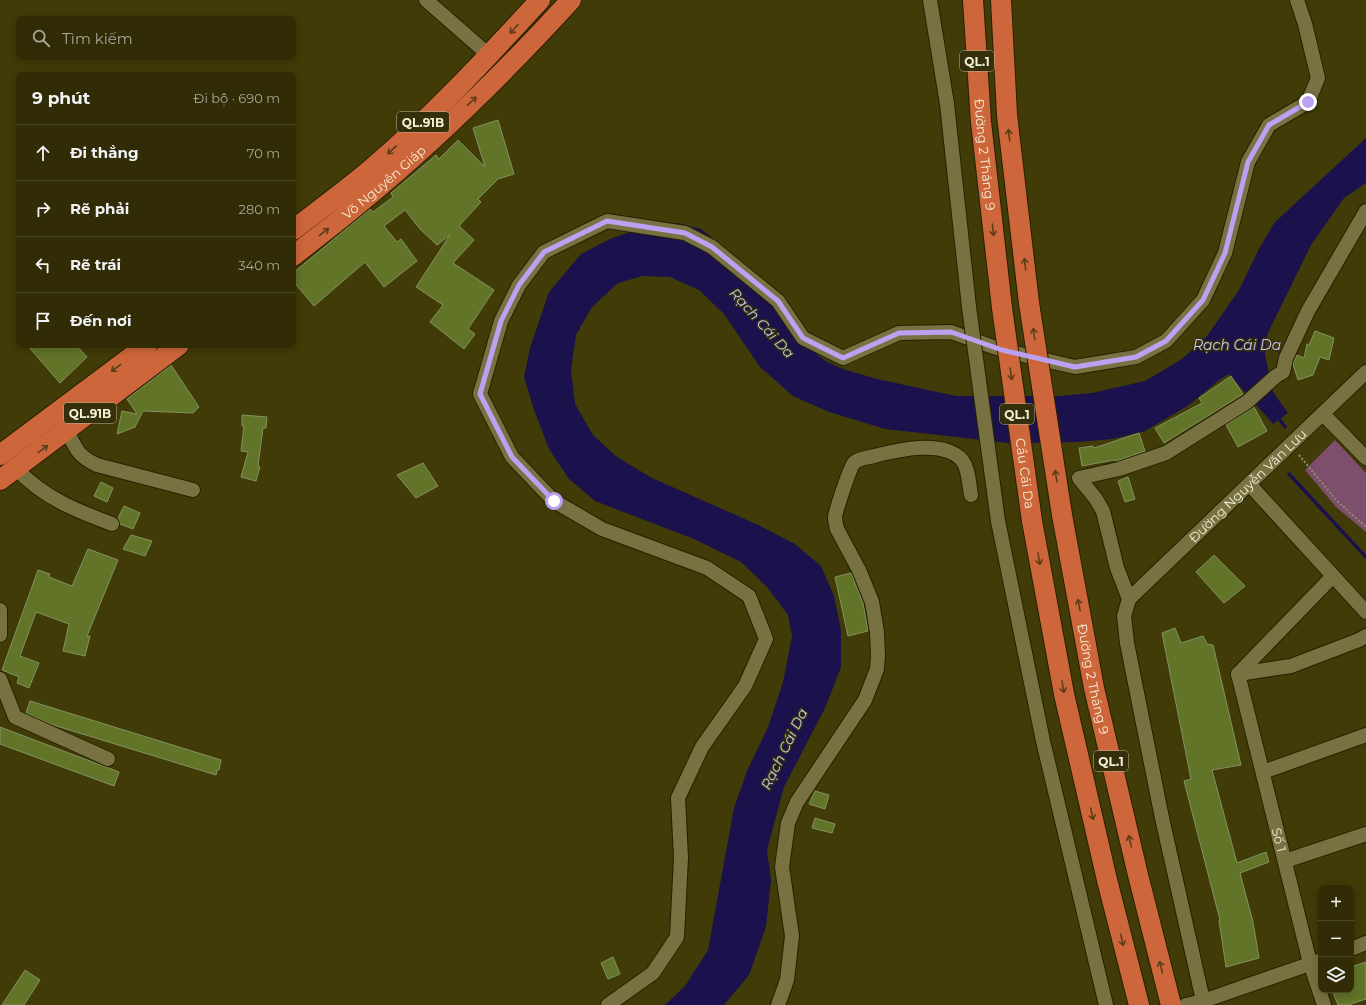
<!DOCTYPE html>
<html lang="vi">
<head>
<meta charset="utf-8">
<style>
	:root { --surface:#312c05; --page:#39340f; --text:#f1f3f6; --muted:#a8a79a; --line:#4c4827 }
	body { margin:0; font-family:Montserrat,sans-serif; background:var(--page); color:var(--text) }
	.controls { position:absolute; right:12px; bottom:12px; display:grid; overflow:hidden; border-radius:8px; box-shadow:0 2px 10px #0003 }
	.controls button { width:36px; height:36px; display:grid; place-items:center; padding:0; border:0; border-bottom:1px solid var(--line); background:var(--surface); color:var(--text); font:20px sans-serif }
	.stop { position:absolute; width:12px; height:12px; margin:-9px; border:3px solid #bca0f2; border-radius:50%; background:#fff }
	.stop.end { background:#bca0f2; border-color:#fff; box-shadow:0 1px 4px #0008 }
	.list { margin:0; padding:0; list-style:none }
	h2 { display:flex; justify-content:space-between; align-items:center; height:52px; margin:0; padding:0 16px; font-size:17px }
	h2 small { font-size:13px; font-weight:400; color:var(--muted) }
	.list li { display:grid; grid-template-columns:26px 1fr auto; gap:12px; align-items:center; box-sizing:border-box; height:56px; padding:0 16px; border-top:1px solid var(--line) }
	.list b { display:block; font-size:15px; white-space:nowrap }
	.list em { font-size:13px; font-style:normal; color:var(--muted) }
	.icon { flex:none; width:22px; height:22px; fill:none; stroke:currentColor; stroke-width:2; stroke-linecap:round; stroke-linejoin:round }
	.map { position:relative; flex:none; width:1366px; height:1005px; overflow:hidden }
	.search { position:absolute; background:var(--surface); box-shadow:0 2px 10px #0003; left:16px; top:16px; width:280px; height:44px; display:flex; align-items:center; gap:10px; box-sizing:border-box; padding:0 14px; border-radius:8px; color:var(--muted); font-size:15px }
	.panel { position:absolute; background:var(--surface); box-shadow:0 2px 10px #0003; left:16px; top:72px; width:280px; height:276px; border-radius:8px }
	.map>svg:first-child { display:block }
	.green { fill:#7d4f6c }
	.water { fill:#1b124d }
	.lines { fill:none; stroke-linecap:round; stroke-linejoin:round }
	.stream { stroke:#1b124d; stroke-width:3.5 }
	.building { fill:#617428; stroke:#849263 }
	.minor-casing { stroke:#262100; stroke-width:16 }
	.highway-casing { stroke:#262100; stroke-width:22 }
	.path { stroke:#918d64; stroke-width:2; stroke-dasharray:2 2; stroke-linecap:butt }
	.minor { stroke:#787242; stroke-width:14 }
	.highway { stroke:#ce663b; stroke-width:20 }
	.minor-bridge-casing { stroke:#262100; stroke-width:16; stroke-linecap:butt }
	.highway-bridge-casing { stroke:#262100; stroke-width:22; stroke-linecap:butt }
	.minor-bridge { stroke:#787242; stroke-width:14 }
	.highway-bridge { stroke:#ce663b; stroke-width:20 }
	.oneway { stroke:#5b3e17 }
	.route { stroke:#bca0f2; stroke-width:5 }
	.labels { text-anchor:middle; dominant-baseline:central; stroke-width:3; stroke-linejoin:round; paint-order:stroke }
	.shield { fill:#35300b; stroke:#b9b699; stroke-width:1 }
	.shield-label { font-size:12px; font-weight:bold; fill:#f2f0d6 }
	.street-label { font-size:13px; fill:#f2f0d6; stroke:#35300b }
	.water-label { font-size:14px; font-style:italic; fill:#c6c8ef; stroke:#35300b }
</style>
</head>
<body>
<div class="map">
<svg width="1366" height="1005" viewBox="0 0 1366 1005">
	<rect width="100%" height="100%" fill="#413b07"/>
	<path class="green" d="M 1335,440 L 1366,473 L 1366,532 L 1336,507 L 1305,470 Z"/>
	<path class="water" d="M 1366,138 L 1366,183 L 1344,198 L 1311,245 L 1267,335 L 1265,355 L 1273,392 L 1288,413 L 1273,424 L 1229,374 L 1219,380 L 1189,405 L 1145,431 L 1112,439 L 1078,442 L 1009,443 L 885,429 L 829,412 L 793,396 L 760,367 L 724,314 L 699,290 L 670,277 L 642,276 L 618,283 L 592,307 L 576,335 L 571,370 L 575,404 L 593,435 L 617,457 L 652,478 L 756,524 L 795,544 L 821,566 L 834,596 L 841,630 L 841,667 L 826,706 L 784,787 L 767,850 L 771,880 L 766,927 L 749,975 L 724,1005 L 665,1005 L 685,986 L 708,950 L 734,808 L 747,771 L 768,727 L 783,682 L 792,636 L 788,615 L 767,587 L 741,562 L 694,539 L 595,501 L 569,479 L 549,449 L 534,410 L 524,377 L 530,348 L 549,292 L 581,254 L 612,238 L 646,227 L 677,223 L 701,229 L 733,255 L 790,318 L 814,352 L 827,362 L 843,369 L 877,379 L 956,396 L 1058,396 L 1092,393 L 1145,381 L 1182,359 L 1207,336 L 1239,290 L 1258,251 L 1274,223 Z"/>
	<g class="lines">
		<path class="stream" d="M 1277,416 L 1285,427
			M 1289,474 L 1366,557"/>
	</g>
	<path class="building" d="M 498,120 L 514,174 L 498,179 L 478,199 L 481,202 L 459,226 L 474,240 L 453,263 L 494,290 L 468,329 L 475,334 L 464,349 L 430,322 L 443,305 L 416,287 L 450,235 L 437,245 L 420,229 L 405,210 L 384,226 L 397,242 L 401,239 L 417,261 L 384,287 L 365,262 L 314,306 L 293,281 L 293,273 L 370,209 L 373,212 L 393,197 L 391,193 L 436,155 L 439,159 L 458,140 L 485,167 L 473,128 Z
		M 1315,331 L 1334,338 L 1329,360 L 1320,357 L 1313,375 L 1298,380 L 1293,364 L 1294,361 L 1297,355 L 1304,358 L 1307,344 L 1309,345 Z
		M 27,345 L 76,345 L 87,357 L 60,383 Z
		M 171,365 L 199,407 L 193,413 L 143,411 L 135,427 L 117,434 L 122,411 L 137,414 L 127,399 Z
		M 1231,376 L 1243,394 L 1164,443 L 1155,428 L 1202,403 L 1199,398 Z
		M 1254,407 L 1267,431 L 1238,447 L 1226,425 Z
		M 242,415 L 267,417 L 266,428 L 263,428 L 258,466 L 260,467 L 256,481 L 241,477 L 248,452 L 241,451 L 244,426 L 242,426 Z
		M 1139,433 L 1145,451 L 1117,461 L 1114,460 L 1082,466 L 1079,448 L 1093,446 L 1094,448 Z
		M 423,463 L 438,486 L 416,498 L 397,475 Z
		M 1128,477 L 1135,499 L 1125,502 L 1118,481 Z
		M 101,482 L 113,488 L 107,502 L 94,496 Z
		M 124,506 L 140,513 L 133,529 L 120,524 L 118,518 Z
		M 131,535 L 152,541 L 145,556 L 123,549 Z
		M 88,549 L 118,560 L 87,636 L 90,636 L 85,656 L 63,651 L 69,624 L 36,612 L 20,656 L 39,663 L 29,688 L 17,683 L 19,677 L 2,670 L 38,570 L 50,574 L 49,577 L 72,586 Z
		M 1214,555 L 1245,586 L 1224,603 L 1196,572 Z
		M 851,573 L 863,603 L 868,631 L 848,636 L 835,577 Z
		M 1175,628 L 1181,643 L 1203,636 L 1207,644 L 1213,645 L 1241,765 L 1212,770 L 1237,863 L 1266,852 L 1269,862 L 1240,873 L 1253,922 L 1259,958 L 1226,967 L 1219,920 L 1220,920 L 1184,781 L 1191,779 L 1162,633 Z
		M 30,701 L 221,760 L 219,770 L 217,770 L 216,775 L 50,724 L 26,713 Z
		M 0,727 L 119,772 L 114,786 L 0,744 Z
		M 815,791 L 829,795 L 825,809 L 809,804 Z
		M 815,818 L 835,824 L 832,833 L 812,828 Z
		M 613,957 L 620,974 L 608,979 L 601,963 Z
		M 1366,962 L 1366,999 L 1348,1005 L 1338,1005 L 1332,990 L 1351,990 L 1351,967 Z
		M 25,970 L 40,980 L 24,1005 L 2,1005 Z"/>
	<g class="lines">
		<defs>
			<g id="minor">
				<path d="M 426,0 L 490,56"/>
				<path d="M 930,0 L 947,104 L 969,307"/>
				<path d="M 1323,414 L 1366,458"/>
				<path d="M 67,431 C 76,449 78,456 97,465 L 193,490"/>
				<path d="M 17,469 C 42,497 77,511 112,524"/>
				<path d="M 1250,485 L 1366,612"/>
				<path d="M 998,521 L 1043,741 L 1106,1005"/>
				<path id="s1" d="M 1129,599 L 1366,372"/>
				<path d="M 0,610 L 0,635"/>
				<path id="s2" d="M 1238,674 L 1310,963 L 1324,1005"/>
				<path d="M 1238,674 L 1332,577"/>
				<path d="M 1238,674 L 1291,666 L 1359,640 L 1366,636"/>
				<path d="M 0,679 L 15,717 L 108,759"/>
				<path d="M 1263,772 L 1366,735"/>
				<path d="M 1285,861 L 1366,834"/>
				<path d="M 1351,949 L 1366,943"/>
				<path d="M 608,1005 L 653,973 L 677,937 L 681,858 L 678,798 L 702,747 L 745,686 L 766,639 L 749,596 L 707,568 L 602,529 L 554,501 L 512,457 L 480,394 L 501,321 L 519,285 L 544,252 L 607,221 L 685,233 L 712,247 L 778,301 L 803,338 L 843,358 L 899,333 L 951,332 L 1002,350 L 1075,367 L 1136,357 L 1166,341 L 1203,300 L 1225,253 L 1248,162 L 1269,125 L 1308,102 L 1318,78 L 1305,24 L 1297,0"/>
				<path d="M 778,1005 L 787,980 L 792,936 L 782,867 L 788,823 L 797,802 L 865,700 L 877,669 L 878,655 L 877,632 L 872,602 L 859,570 L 837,529 C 836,525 835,521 835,517 C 836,510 850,467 854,463 C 859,458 868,458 874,456 C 898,450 943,439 962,460 C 969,469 969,485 971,495"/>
				<path d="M 1186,1005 L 1203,1001 L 1321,960"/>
				<path d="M 1204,1005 L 1162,818 L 1127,643 L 1124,616 L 1129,599 L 1117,568 L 1103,511 L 1096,499 L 1079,478 L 1119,469 L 1166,453 L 1247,402 L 1276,376 L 1283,372 L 1286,358 L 1308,311 L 1366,211"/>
			</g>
			<g id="highway">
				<path id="s3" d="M 973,0 L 981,122 L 1002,308"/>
				<path d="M 1001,0 L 1007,115 L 1029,303"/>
				<path d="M 293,230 C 319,210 345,191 370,170 C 431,118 486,59 540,0"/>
				<path id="s4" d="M 293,256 C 316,238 340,220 362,201 C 436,140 506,71 571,0"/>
				<path d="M 0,455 L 147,345"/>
				<path d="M 0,480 L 179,345"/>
				<path id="s5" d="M 1062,515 L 1094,688 L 1138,875 L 1171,1005"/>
				<path d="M 1032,521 L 1064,694 L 1107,880 L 1139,1005"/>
			</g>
		</defs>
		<use href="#minor" class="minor-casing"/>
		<use href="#highway" class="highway-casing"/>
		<path class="path" d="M 1299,455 L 1337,501 L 1366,527"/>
		<use href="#minor" class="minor"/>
		<use href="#highway" class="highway"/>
		<defs>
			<path id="minor-bridge" d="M 969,307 L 998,521"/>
			<g id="highway-bridge">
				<path d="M 1029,303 L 1062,515"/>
				<path id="s6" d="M 1002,308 L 1032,521"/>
			</g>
		</defs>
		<use href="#minor-bridge" class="minor-bridge-casing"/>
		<use href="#highway-bridge" class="highway-bridge-casing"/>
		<use href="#minor-bridge" class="minor-bridge"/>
		<use href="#highway-bridge" class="highway-bridge"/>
	</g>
	<defs><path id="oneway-shaft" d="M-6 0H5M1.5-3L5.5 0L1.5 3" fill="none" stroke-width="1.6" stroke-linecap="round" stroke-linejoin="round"/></defs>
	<g class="oneway">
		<use href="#oneway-shaft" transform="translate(514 29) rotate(132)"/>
		<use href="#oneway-shaft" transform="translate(472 101) rotate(-44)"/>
		<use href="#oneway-shaft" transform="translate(1009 135) rotate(-97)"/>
		<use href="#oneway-shaft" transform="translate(392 150) rotate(137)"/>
		<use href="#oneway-shaft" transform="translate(993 230) rotate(84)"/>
		<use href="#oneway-shaft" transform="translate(324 232) rotate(-38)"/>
		<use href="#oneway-shaft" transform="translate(1025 264) rotate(-97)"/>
		<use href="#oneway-shaft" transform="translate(1034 334) rotate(-99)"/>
		<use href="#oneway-shaft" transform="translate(116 368) rotate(143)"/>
		<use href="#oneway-shaft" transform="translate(1011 374) rotate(82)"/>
		<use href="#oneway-shaft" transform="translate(43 449) rotate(-37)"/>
		<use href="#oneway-shaft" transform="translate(1056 476) rotate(-99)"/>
		<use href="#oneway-shaft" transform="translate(1039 559) rotate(79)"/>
		<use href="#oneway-shaft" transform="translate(1079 605) rotate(-101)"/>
		<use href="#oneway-shaft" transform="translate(1063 687) rotate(79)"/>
		<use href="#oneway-shaft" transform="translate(1092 814) rotate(77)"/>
		<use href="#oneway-shaft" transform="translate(1130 841) rotate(-103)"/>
		<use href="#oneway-shaft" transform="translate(1122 940) rotate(76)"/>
		<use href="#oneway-shaft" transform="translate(1161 967) rotate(-104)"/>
	</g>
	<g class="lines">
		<path class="route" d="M 554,501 L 512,457 L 480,394 L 501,321 L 519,285 L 544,252 L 607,221 L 685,233 L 712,247 L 778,301 L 803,338 L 843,358 L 899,333 L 951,332 L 1002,350 L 1075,367 L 1136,357 L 1166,341 L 1203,300 L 1225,253 L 1248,162 L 1269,125 L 1308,102"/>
	</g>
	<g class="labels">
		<g class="shield">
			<rect x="960" y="51" width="34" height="20" rx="3"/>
			<rect x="397" y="112" width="52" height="20" rx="3"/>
			<rect x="64" y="403" width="52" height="20" rx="3"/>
			<rect x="1000" y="404" width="34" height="20" rx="3"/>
			<rect x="1094" y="751" width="34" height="20" rx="3"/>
		</g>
		<g class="shield-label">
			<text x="977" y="61">QL.1</text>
			<text x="423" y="122">QL.91B</text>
			<text x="90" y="413">QL.91B</text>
			<text x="1017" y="414">QL.1</text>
			<text x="1111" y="761">QL.1</text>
		</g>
		<g class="street-label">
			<text stroke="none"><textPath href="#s3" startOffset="155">Đường 2 Tháng 9</textPath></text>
			<text stroke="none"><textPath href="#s4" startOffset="117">Võ Nguyên Giáp</textPath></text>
			<text stroke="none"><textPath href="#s6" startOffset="167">Cầu Cái Da</textPath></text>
			<text stroke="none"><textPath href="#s1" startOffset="164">Đường Nguyễn Văn Lưu</textPath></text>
			<text stroke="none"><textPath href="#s5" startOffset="167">Đường 2 Tháng 9</textPath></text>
			<text stroke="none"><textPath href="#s2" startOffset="171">Số 1</textPath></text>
		</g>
		<g class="water-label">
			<text transform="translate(762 323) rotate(48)">Rạch Cái Da</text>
			<text x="1237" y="345">Rạch Cái Da</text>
			<text transform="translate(784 749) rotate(-64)">Rạch Cái Da</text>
		</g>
	</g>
</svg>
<div class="controls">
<button>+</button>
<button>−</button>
<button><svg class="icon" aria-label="layers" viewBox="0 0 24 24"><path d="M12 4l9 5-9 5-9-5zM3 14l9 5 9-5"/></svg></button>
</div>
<div class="stop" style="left:554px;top:501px"></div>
<div class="stop end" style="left:1308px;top:102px"></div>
<div class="search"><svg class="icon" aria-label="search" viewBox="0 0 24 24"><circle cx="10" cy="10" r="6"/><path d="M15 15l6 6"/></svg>Tìm kiếm</div>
<section class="panel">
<h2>9 phút<small>Đi bộ · 690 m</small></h2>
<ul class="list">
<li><svg class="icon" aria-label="ahead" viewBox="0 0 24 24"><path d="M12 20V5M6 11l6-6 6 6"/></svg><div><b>Đi thẳng</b></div><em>70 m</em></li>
<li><svg class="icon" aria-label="right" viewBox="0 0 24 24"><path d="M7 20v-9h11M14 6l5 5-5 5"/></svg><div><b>Rẽ phải</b></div><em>280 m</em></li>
<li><svg class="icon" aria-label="left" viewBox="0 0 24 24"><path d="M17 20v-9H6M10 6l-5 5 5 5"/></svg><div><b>Rẽ trái</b></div><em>340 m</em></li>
<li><svg class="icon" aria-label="arrive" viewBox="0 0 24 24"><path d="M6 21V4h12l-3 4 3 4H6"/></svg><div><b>Đến nơi</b></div></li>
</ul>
</section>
</div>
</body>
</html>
